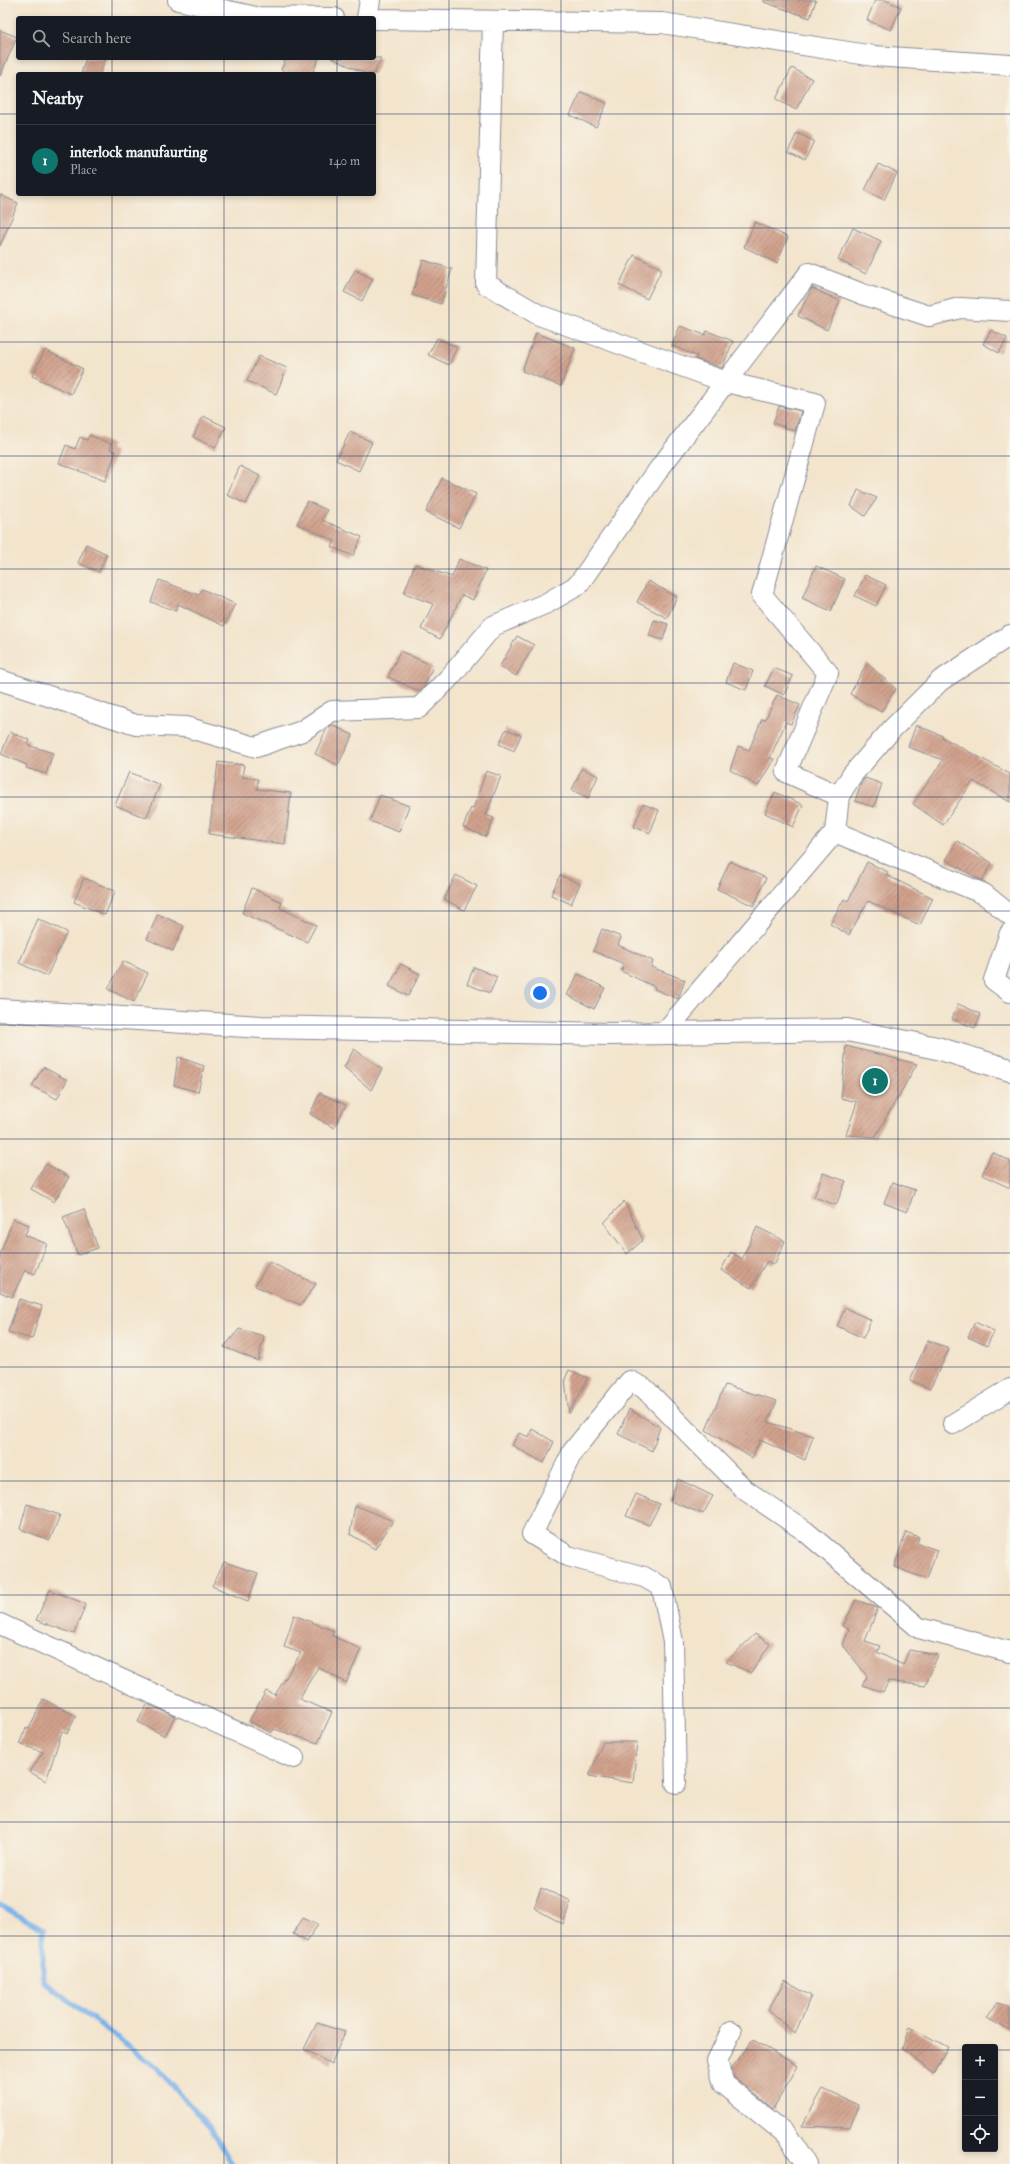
<!DOCTYPE html>
<html lang="en">
<head>
<meta charset="utf-8">
<style>
	:root { --surface:#171b24; --page:#242831; --text:#f1f3f6; --muted:#9ea1a6; --line:#363941; --accent:#0f766e }
	body { margin:0; font-family:"IM FELL Double Pica",serif; background:var(--page); color:var(--text) }
	.controls { position:absolute; right:12px; bottom:12px; display:grid; overflow:hidden; border-radius:4px; box-shadow:0 2px 6px #0003 }
	.controls button { width:36px; height:36px; display:grid; place-items:center; padding:0; border:0; border-bottom:1px solid var(--line); background:var(--surface); color:var(--text); font:20px sans-serif }
	.you { position:absolute; left:540px; top:993px; width:14px; height:14px; margin:-10px; border:3px solid #fff; border-radius:50%; background:#1a73e8; box-shadow:0 0 0 6px #1a73e833 }
	.badge { display:grid; place-items:center; width:26px; height:26px; border-radius:50%; background:var(--accent); color:#fff; font-size:13px; font-weight:700 }
	.pin { position:absolute; translate:-50% -50%; border:2px solid #fff; box-shadow:0 1px 4px #0006 }
	.list { margin:0; padding:0; list-style:none }
	h2 { display:flex; justify-content:space-between; align-items:center; height:52px; margin:0; padding:0 16px; font-size:17px }
	h2 small { font-size:13px; font-weight:400; color:var(--muted) }
	.list li { display:grid; grid-template-columns:26px 1fr auto; gap:12px; align-items:center; box-sizing:border-box; height:72px; padding:0 16px; border-top:1px solid var(--line) }
	.list b { display:block; font-size:15px; white-space:nowrap }
	.list p { margin:0; font-size:13px; white-space:nowrap; color:var(--muted) }
	.list em { font-size:13px; font-style:normal; color:var(--muted) }
	.icon { flex:none; width:22px; height:22px; fill:none; stroke:currentColor; stroke-width:2; stroke-linecap:round; stroke-linejoin:round }
	.map { position:relative; flex:none; width:1010px; height:2164px; overflow:hidden }
	.search { position:absolute; background:var(--surface); box-shadow:0 2px 6px #0003; left:16px; top:16px; width:360px; height:44px; display:flex; align-items:center; gap:10px; box-sizing:border-box; padding:0 14px; border-radius:4px; color:var(--muted); font-size:15px }
	.panel { position:absolute; background:var(--surface); box-shadow:0 2px 6px #0003; left:16px; top:72px; width:360px; height:124px; border-radius:4px }
	.map>svg:first-child { display:block }
	.lines { fill:none; stroke-linecap:round; stroke-linejoin:round }
	.stream { stroke:#79b2e9; stroke-width:5 }
	.building { fill:url(#building-hatch) }
	.minor-casing { stroke:#878a95; stroke-width:22 }
	.tertiary-casing { stroke:#878a95; stroke-width:24 }
	.minor { stroke:#fff; stroke-width:20 }
	.tertiary { stroke:#fff; stroke-width:22 }
	.grid { fill:none; stroke:#1b2f5e; stroke-width:1; stroke-opacity:0.55 }
</style>
</head>
<body>
<div class="map">
<svg width="1010" height="2164" viewBox="0 0 1010 2164">
	<defs>
		<pattern id="building-hatch" width="6" height="6" patternUnits="userSpaceOnUse"><rect width="6" height="6" fill="#d1a28d"/><path d="M-1 1l2-2M0 6l6-6M5 7l2-2" fill="none" stroke="#a98476"/></pattern>
	</defs>
	<rect width="100%" height="100%" fill="#f7f3e8"/>
	<filter id="ink" filterUnits="userSpaceOnUse"><feTurbulence type="fractalNoise" baseFrequency=".025" numOctaves="2"/><feDisplacementMap in="SourceGraphic" scale="8" xChannelSelector="R" yChannelSelector="G"/><feConvolveMatrix kernelMatrix="1 2 1 2 8 2 1 2 1" color-interpolation-filters="sRGB"/></filter>
	<filter id="wash" filterUnits="userSpaceOnUse"><feTurbulence type="fractalNoise" baseFrequency=".012" numOctaves="4" result="noise"/><feDisplacementMap in="SourceGraphic" scale="16" xChannelSelector="R" yChannelSelector="G"/><feGaussianBlur stdDeviation="0.9" result="paint"/><feColorMatrix in="noise" values="0 0 0 0 0 0 0 0 0 0 0 0 0 0 0 0 0 1.4 0 .05"/><feComposite in="paint" operator="in"/></filter>
	<g filter="url(#wash)">
		<rect width="100%" height="100%" fill="#f3e4cc"/>
		<g class="lines">
			<path class="stream" d="M 0,1905 L 43,1929 L 43,1981 L 156,2067 L 212,2130 L 232,2164"/>
		</g>
		<g id="blocks">
			<path class="building" d="M 764,0 L 816,0 L 810,18 L 764,2 Z
				M 875,0 L 885,0 L 901,7 L 891,30 L 867,20 Z
				M 0,30 L 17,37 L 0,76 Z
				M 86,58 L 106,58 L 100,74 L 81,74 Z
				M 286,58 L 319,58 L 312,74 L 291,74 L 281,70 Z
				M 331,58 L 381,58 L 374,74 L 367,74 Z
				M 792,68 L 812,79 L 796,110 L 776,99 Z
				M 581,92 L 607,103 L 596,127 L 570,115 Z
				M 797,133 L 814,141 L 805,160 L 788,152 Z
				M 878,164 L 897,173 L 884,200 L 865,190 Z
				M 0,195 L 18,203 L 0,246 Z
				M 755,222 L 788,237 L 777,263 L 744,247 Z
				M 853,228 L 881,241 L 866,274 L 838,260 Z
				M 634,255 L 662,269 L 647,299 L 619,285 Z
				M 423,260 L 452,269 L 441,304 L 412,295 Z
				M 355,270 L 373,279 L 362,301 L 344,292 Z
				M 812,288 L 840,301 L 827,330 L 798,316 Z
				M 680,326 L 705,335 L 707,331 L 733,341 L 722,368 L 695,359 L 697,356 L 672,346 Z
				M 991,330 L 1007,338 L 999,353 L 983,344 Z
				M 536,333 L 575,348 L 561,386 L 522,371 Z
				M 437,338 L 457,347 L 449,365 L 428,355 Z
				M 45,350 L 83,369 L 71,394 L 32,376 Z
				M 259,356 L 287,368 L 276,394 L 247,381 Z
				M 779,406 L 801,411 L 795,431 L 773,423 Z
				M 203,416 L 226,427 L 215,448 L 193,437 Z
				M 350,432 L 372,442 L 359,471 L 336,460 Z
				M 89,435 L 112,444 L 110,449 L 116,452 L 105,481 L 59,463 L 66,445 L 75,449 L 80,437 L 87,440 Z
				M 240,466 L 260,476 L 246,504 L 227,495 Z
				M 442,478 L 476,494 L 459,528 L 426,512 Z
				M 858,490 L 877,498 L 865,516 L 851,506 Z
				M 307,501 L 327,510 L 322,520 L 362,537 L 353,556 L 332,547 L 335,541 L 297,524 Z
				M 86,544 L 107,554 L 99,572 L 78,563 Z
				M 459,559 L 486,570 L 473,600 L 462,595 L 440,639 L 421,629 L 433,604 L 404,593 L 415,564 L 452,577 Z
				M 816,566 L 845,579 L 831,611 L 802,598 Z
				M 865,575 L 886,585 L 876,606 L 855,596 Z
				M 159,580 L 199,595 L 202,589 L 235,604 L 224,626 L 178,604 L 176,611 L 151,602 Z
				M 648,581 L 677,597 L 667,618 L 637,602 Z
				M 654,620 L 668,624 L 663,640 L 649,636 Z
				M 517,636 L 534,645 L 516,676 L 500,666 Z
				M 400,651 L 433,666 L 424,687 L 419,691 L 388,677 Z
				M 733,663 L 753,671 L 746,690 L 726,682 Z
				M 867,663 L 896,689 L 881,712 L 850,694 Z
				M 774,668 L 793,676 L 784,695 L 765,686 Z
				M 777,695 L 800,705 L 791,724 L 786,722 L 770,758 L 774,759 L 758,786 L 730,770 L 738,746 L 749,750 L 762,719 L 765,720 Z
				M 332,725 L 353,735 L 338,765 L 315,754 L 327,728 Z
				M 916,725 L 943,736 L 942,737 L 1010,774 L 1010,802 L 973,781 L 943,825 L 913,804 L 943,760 L 908,747 Z
				M 506,729 L 521,735 L 514,751 L 499,744 Z
				M 10,732 L 30,740 L 28,745 L 53,753 L 46,774 L 26,768 L 27,765 L 1,754 Z
				M 218,762 L 244,765 L 242,777 L 258,779 L 257,789 L 291,793 L 285,844 L 209,834 Z
				M 582,768 L 598,776 L 588,798 L 572,790 Z
				M 486,771 L 501,776 L 486,815 L 494,818 L 486,837 L 463,827 L 471,808 L 473,809 Z
				M 129,772 L 160,785 L 146,818 L 115,805 Z
				M 865,778 L 882,784 L 874,807 L 855,801 L 861,783 Z
				M 775,792 L 803,805 L 793,827 L 765,813 Z
				M 380,795 L 409,806 L 399,832 L 370,821 Z
				M 643,804 L 659,810 L 650,833 L 634,827 Z
				M 957,841 L 992,863 L 982,881 L 946,860 Z
				M 730,861 L 766,878 L 754,906 L 717,889 Z
				M 867,862 L 888,872 L 886,875 L 933,898 L 920,925 L 868,901 L 849,935 L 830,924 L 844,899 L 848,901 Z
				M 456,875 L 477,886 L 464,910 L 444,899 Z
				M 560,875 L 580,884 L 571,904 L 551,895 Z
				M 84,878 L 115,891 L 105,915 L 74,902 Z
				M 252,888 L 282,902 L 280,908 L 316,925 L 307,942 L 242,913 Z
				M 158,914 L 184,926 L 173,951 L 147,939 Z
				M 38,919 L 67,932 L 47,976 L 19,963 Z
				M 602,929 L 621,937 L 618,945 L 653,961 L 651,967 L 685,980 L 678,999 L 654,989 L 655,987 L 621,971 L 624,964 L 593,951 Z
				M 123,961 L 148,973 L 134,1002 L 108,989 Z
				M 401,964 L 420,974 L 408,996 L 389,986 Z
				M 474,967 L 497,977 L 490,993 L 467,984 Z
				M 578,974 L 605,988 L 594,1009 L 567,995 Z
				M 958,1004 L 981,1014 L 975,1028 L 952,1019 Z
				M 846,1046 L 917,1064 L 875,1137 L 846,1135 L 857,1102 L 841,1098 Z
				M 354,1049 L 382,1069 L 371,1090 L 344,1067 Z
				M 178,1057 L 204,1066 L 198,1092 L 174,1085 Z
				M 43,1067 L 67,1080 L 57,1099 L 32,1086 Z
				M 320,1093 L 346,1105 L 334,1128 L 310,1114 Z
				M 992,1152 L 1010,1161 L 1010,1188 L 982,1175 Z
				M 46,1164 L 69,1177 L 54,1202 L 31,1189 Z
				M 823,1173 L 846,1181 L 836,1205 L 814,1197 Z
				M 892,1182 L 915,1190 L 907,1212 L 884,1203 Z
				M 624,1201 L 643,1240 L 627,1254 L 604,1223 Z
				M 84,1209 L 98,1248 L 78,1255 L 63,1217 Z
				M 13,1219 L 29,1225 L 25,1235 L 47,1244 L 35,1274 L 25,1270 L 12,1297 L 0,1292 L 0,1254 Z
				M 757,1227 L 785,1241 L 774,1265 L 767,1261 L 751,1288 L 721,1270 L 731,1252 L 742,1259 Z
				M 269,1262 L 316,1284 L 301,1305 L 255,1286 Z
				M 19,1299 L 42,1306 L 32,1339 L 8,1332 Z
				M 845,1308 L 871,1320 L 863,1338 L 837,1326 Z
				M 975,1322 L 994,1331 L 987,1346 L 968,1337 Z
				M 239,1329 L 264,1336 L 258,1361 L 224,1347 Z
				M 928,1340 L 949,1349 L 930,1389 L 910,1380 Z
				M 569,1370 L 588,1378 L 569,1414 L 565,1379 Z
				M 725,1385 L 777,1401 L 768,1422 L 813,1436 L 805,1460 L 760,1440 L 752,1458 L 706,1430 Z
				M 629,1409 L 660,1427 L 652,1451 L 618,1434 Z
				M 532,1429 L 554,1442 L 544,1463 L 512,1445 L 519,1433 L 529,1437 Z
				M 678,1479 L 713,1496 L 703,1514 L 670,1501 Z
				M 636,1494 L 660,1504 L 649,1525 L 626,1516 Z
				M 27,1504 L 60,1515 L 50,1540 L 20,1529 Z
				M 355,1505 L 393,1521 L 375,1549 L 350,1534 Z
				M 906,1532 L 919,1537 L 917,1543 L 937,1550 L 927,1579 L 894,1567 Z
				M 224,1562 L 258,1573 L 248,1601 L 212,1586 Z
				M 50,1590 L 86,1604 L 74,1634 L 36,1620 Z
				M 856,1600 L 878,1608 L 865,1641 L 880,1646 L 877,1652 L 903,1665 L 909,1650 L 938,1655 L 925,1686 L 889,1681 L 883,1692 L 862,1685 L 867,1676 L 843,1645 L 849,1629 L 843,1626 Z
				M 294,1615 L 334,1631 L 332,1636 L 361,1649 L 346,1683 L 318,1667 L 299,1699 L 332,1712 L 318,1743 L 274,1729 L 271,1733 L 249,1721 L 266,1691 L 275,1695 L 301,1653 L 284,1647 Z
				M 755,1634 L 770,1644 L 751,1673 L 726,1662 Z
				M 43,1699 L 76,1716 L 67,1734 L 62,1731 L 46,1781 L 30,1772 L 43,1752 L 19,1744 L 26,1728 L 29,1729 Z
				M 147,1704 L 175,1716 L 165,1736 L 138,1722 Z
				M 603,1742 L 637,1742 L 633,1783 L 589,1776 Z
				M 541,1888 L 571,1901 L 563,1924 L 534,1908 Z
				M 303,1918 L 318,1925 L 306,1942 L 293,1934 Z
				M 785,1981 L 811,1996 L 795,2034 L 768,2010 Z
				M 997,2003 L 1010,2006 L 1010,2031 L 987,2018 Z
				M 317,2023 L 345,2032 L 331,2064 L 304,2049 Z
				M 909,2027 L 948,2047 L 934,2074 L 902,2049 Z
				M 753,2040 L 798,2066 L 773,2109 L 734,2077 L 731,2069 Z
				M 823,2089 L 858,2105 L 850,2128 L 802,2126 Z"/>
		</g>
	</g>
	<g filter="url(#ink)">
		<use href="#blocks" fill-opacity="0" stroke="#878a95" stroke-width="1"/>
		<g class="lines">
			<defs>
				<path id="minor" d="M 178,0 L 256,17 L 334,18
					M 367,18 L 370,0
					M 374,19 L 662,23 L 874,56 L 1010,65
					M 493,21 L 486,284 L 539,315 L 726,382 L 815,403 L 762,595 L 828,673 L 786,772 L 839,796
					M 0,680 L 136,725 L 186,727 L 256,747 L 302,731 L 332,711 L 419,708 L 449,678 L 493,626 L 547,603 L 578,585 L 659,469 L 809,273 L 865,295 L 929,316 L 960,308 L 1010,311
					M 835,832 L 984,894 L 1010,915
					M 1010,933 L 994,980 L 1010,992
					M 664,1033 L 835,832 L 839,796 L 852,775 L 892,729 L 940,681 L 1010,635
					M 953,1424 L 1010,1389
					M 0,1624 L 294,1758
					M 676,1783 L 673,1642 L 662,1587 L 644,1577 L 568,1556 L 532,1534 L 573,1451 L 630,1381 L 644,1388 L 745,1490 L 805,1531 L 919,1628 L 1010,1652
					M 731,2031 L 717,2061 L 724,2084 L 787,2135 L 806,2164"/>
				<path id="tertiary" d="M 0,1010 L 261,1027 L 610,1034 L 847,1030 L 937,1048 L 1010,1070"/>
			</defs>
			<use href="#minor" class="minor-casing"/>
			<use href="#tertiary" class="tertiary-casing"/>
			<use href="#minor" class="minor"/>
			<use href="#tertiary" class="tertiary"/>
		</g>
	</g>
	<path class="grid" d="M 112,0 L 112,18M 224,0 L 224,18M 337,0 L 337,18M 449,0 L 449,2164M 561,0 L 561,2164M 673,0 L 673,2164M 786,0 L 786,2164M 898,0 L 898,2164M 112,58 L 112,74M 224,58 L 224,74M 337,58 L 337,74M 0,114 L 18,114M 374,114 L 1010,114M 112,194 L 112,2164M 224,194 L 224,2164M 337,194 L 337,2164M 0,228 L 1010,228M 0,342 L 1010,342M 0,456 L 1010,456M 0,569 L 1010,569M 0,683 L 1010,683M 0,797 L 1010,797M 0,911 L 1010,911M 0,1025 L 1010,1025M 0,1139 L 1010,1139M 0,1253 L 1010,1253M 0,1367 L 1010,1367M 0,1481 L 1010,1481M 0,1595 L 1010,1595M 0,1708 L 1010,1708M 0,1822 L 1010,1822M 0,1936 L 1010,1936M 0,2050 L 965,2050M 995,2050 L 1010,2050"/>
</svg>
<div class="controls">
<button>+</button>
<button>−</button>
<button><svg class="icon" aria-label="locate" viewBox="0 0 24 24"><circle cx="12" cy="12" r="6"/><path d="M12 2v4M12 18v4M2 12h4M18 12h4"/></svg></button>
</div>
<div class="you"></div>
<div class="pin badge" style="left:875px;top:1081px">1</div>
<div class="search"><svg class="icon" aria-label="search" viewBox="0 0 24 24"><circle cx="10" cy="10" r="6"/><path d="M15 15l6 6"/></svg>Search here</div>
<section class="panel">
<h2>Nearby<small></small></h2>
<ul class="list">
<li><span class="badge">1</span><div><b>interlock manufaurting</b><p>Place</p></div><em>140 m</em></li>
</ul>
</section>
</div>
</body>
</html>
